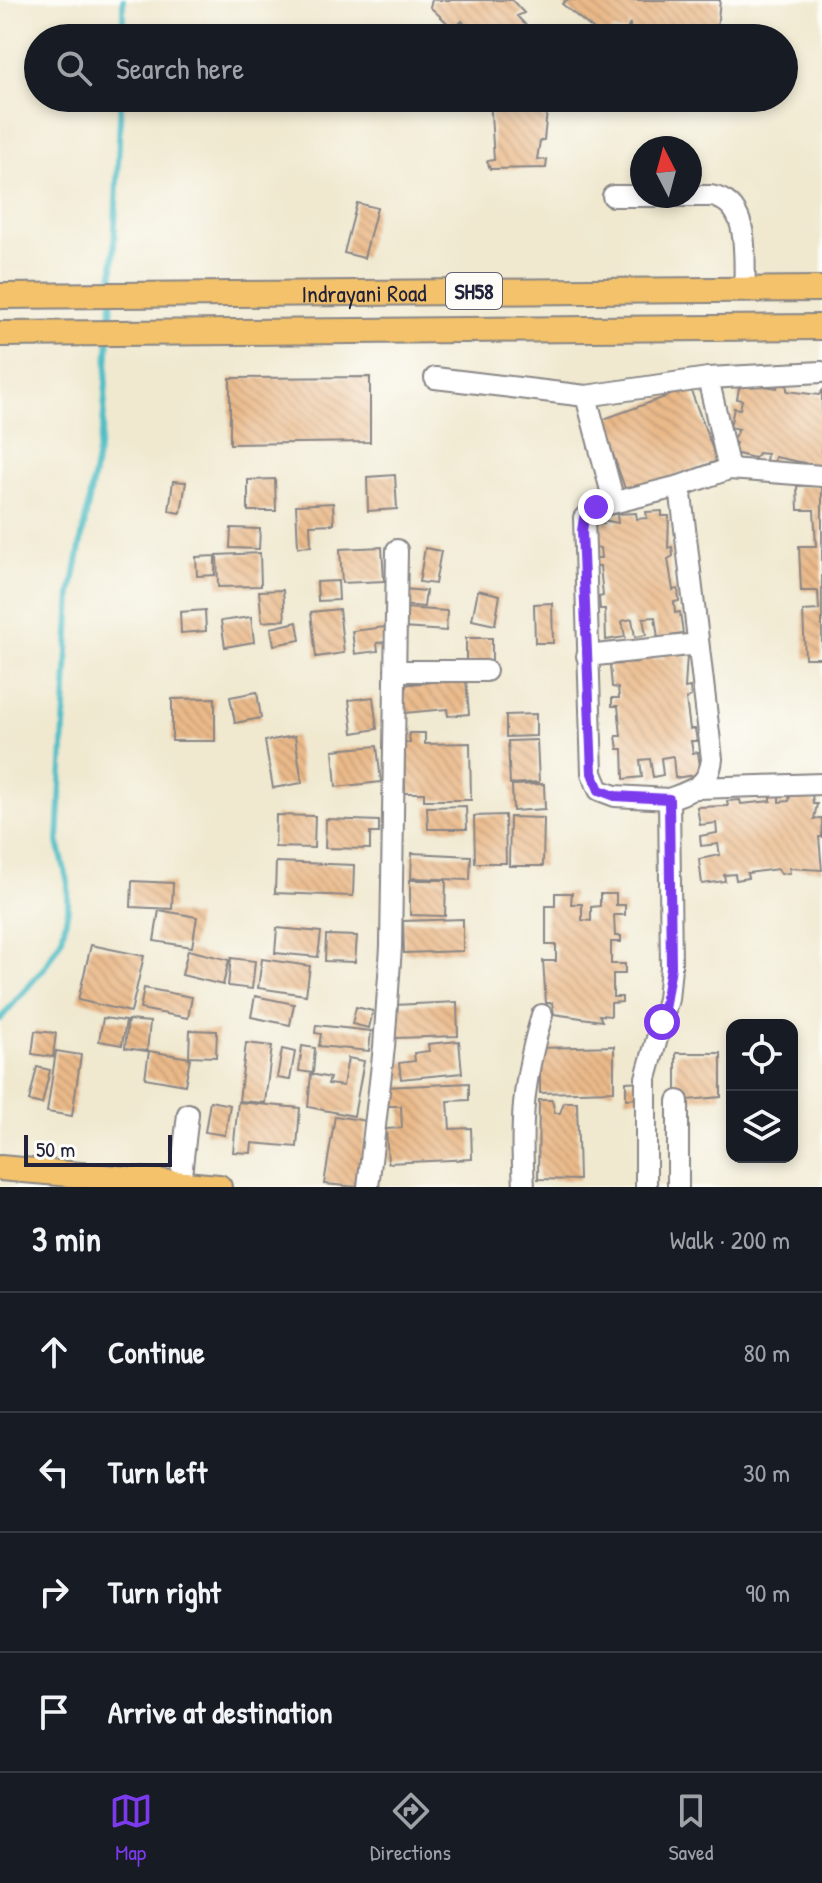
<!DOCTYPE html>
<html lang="en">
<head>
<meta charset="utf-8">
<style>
	:root { --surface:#171b24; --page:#20242c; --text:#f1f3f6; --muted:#9ea1a6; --line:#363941; --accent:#7c3aed }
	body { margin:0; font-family:"Patrick Hand",sans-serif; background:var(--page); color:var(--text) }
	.controls { position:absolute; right:24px; bottom:24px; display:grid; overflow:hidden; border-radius:16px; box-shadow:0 4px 12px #0003 }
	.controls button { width:72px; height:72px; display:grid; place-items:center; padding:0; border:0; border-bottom:2px solid var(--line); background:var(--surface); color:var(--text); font:40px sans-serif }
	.compass { position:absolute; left:630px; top:136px; width:72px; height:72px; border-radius:50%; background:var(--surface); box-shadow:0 4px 12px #0003; rotate:354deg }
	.scale { position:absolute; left:24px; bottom:20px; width:148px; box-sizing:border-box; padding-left:8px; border:4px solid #22223b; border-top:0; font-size:22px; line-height:28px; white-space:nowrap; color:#22223b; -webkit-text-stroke:6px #fdfcf7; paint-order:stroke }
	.stop { position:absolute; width:24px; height:24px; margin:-18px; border:6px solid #7c3aed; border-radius:50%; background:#fff }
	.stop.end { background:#7c3aed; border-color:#fff; box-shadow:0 2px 8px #0008 }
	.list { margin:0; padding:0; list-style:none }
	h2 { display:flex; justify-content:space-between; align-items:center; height:104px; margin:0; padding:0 32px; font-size:34px }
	h2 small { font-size:26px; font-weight:400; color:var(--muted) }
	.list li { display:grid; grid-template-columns:52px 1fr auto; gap:24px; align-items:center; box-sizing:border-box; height:120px; padding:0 32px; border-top:2px solid var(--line) }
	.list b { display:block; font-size:30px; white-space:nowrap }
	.list em { font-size:26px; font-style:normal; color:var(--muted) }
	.icon { flex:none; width:44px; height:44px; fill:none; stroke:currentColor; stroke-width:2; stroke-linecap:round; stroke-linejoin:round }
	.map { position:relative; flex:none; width:822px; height:1187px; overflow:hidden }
	.search { position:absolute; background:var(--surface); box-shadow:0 4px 12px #0003; left:24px; right:24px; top:24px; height:88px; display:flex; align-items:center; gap:20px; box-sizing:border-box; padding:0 28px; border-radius:44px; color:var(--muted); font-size:30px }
	.sheet { height:584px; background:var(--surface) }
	nav { display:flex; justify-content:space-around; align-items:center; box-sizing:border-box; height:112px; border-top:2px solid var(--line); background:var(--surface); font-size:22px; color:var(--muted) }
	nav a { display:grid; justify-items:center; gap:4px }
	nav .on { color:var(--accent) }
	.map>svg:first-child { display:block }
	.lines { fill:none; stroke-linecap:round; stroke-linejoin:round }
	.stream { stroke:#4fbdc6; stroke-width:6 }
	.building { fill:url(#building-back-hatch) }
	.minor-casing { stroke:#898686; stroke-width:24 }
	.major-casing { stroke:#898686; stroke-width:28 }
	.minor { stroke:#fff; stroke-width:20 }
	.major { stroke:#f3c26a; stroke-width:24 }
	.route { stroke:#7c3aed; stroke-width:10 }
	.labels { text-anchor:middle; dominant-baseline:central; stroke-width:8; stroke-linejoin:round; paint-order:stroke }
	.shield { fill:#fdfcf7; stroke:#646373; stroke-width:2 }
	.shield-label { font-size:22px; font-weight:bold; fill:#22223b }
	.street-label { font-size:24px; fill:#22223b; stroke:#fdfcf7 }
</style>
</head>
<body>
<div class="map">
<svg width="822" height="1187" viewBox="0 0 822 1187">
	<defs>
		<pattern id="building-back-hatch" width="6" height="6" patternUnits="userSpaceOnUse" patternTransform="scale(2)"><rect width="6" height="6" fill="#eab989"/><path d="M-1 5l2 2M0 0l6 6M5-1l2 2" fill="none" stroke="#c89f77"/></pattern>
	</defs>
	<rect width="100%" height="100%" fill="#fdfcf7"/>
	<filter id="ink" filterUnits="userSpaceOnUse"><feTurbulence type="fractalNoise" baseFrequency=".0125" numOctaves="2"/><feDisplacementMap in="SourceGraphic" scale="16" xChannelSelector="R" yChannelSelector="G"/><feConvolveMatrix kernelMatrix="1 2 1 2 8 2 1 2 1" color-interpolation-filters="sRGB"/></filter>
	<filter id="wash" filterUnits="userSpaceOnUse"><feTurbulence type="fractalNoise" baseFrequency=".006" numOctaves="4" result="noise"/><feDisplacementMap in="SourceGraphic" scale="32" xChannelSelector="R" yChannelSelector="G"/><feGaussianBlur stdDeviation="1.8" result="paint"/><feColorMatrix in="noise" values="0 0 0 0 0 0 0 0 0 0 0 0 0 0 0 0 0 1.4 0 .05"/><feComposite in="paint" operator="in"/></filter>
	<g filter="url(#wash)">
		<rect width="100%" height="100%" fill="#f0e9d0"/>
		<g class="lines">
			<path class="stream" d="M 123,38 L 123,0
				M 112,290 L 121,98
				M 110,326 L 112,301
				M 0,1019 L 44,968 L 62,938 L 68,909 L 68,883 L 58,842 L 71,594 L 103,427 L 109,337"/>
		</g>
		<g id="blocks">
			<path class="building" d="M 432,0 L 512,0 L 524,13 L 517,16 L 538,38 L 464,38 L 468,28 L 462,21 L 454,29 L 430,7 Z
				M 566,0 L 720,0 L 716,38 L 631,38 L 630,23 L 626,32 L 612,30 L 609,38 L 604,38 L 562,4 Z
				M 490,98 L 551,98 L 539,103 L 541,112 L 547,111 L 544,140 L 540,141 L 537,159 L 547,160 L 546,168 L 490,169 L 487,161 L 494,160 Z
				M 357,203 L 377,208 L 364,258 L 344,253 Z
				M 370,377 L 370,442 L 230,444 L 230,378 Z
				M 764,381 L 763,386 L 777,388 L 778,383 L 787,385 L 787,391 L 819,395 L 822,391 L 822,466 L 818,465 L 817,470 L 804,467 L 805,463 L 775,457 L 774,463 L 766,462 L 767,454 L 758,453 L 755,458 L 733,453 L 736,443 L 731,442 L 739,429 L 730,427 L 734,408 L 740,409 L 742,400 L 737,399 L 740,383 Z
				M 690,388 L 717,461 L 627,494 L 601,420 Z
				M 395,475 L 397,509 L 368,511 L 367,477 Z
				M 275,479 L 276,511 L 248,511 L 248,480 Z
				M 173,481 L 186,482 L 181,513 L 169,511 Z
				M 822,485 L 822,658 L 805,658 L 803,611 L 819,610 L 818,591 L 801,591 L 799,546 L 816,546 L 814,510 L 798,510 L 797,486 Z
				M 333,503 L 334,524 L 310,525 L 311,546 L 298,547 L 296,505 Z
				M 662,511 L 662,516 L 669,516 L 668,548 L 672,547 L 673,556 L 668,559 L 673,590 L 678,589 L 679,601 L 674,602 L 675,613 L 680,612 L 683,634 L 658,638 L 655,617 L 643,618 L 646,635 L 635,637 L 632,619 L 622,621 L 625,637 L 606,640 L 605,609 L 600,609 L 599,597 L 603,596 L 600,566 L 595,566 L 594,558 L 601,558 L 600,548 L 594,547 L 592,525 L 604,524 L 603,520 L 618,523 L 617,514 L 636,513 L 637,519 L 647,518 L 646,512 Z
				M 231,528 L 260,529 L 259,549 L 230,548 Z
				M 382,547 L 384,581 L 342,583 L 340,549 Z
				M 425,548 L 441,551 L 435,584 L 419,582 Z
				M 260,553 L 261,586 L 218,587 L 217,555 Z
				M 215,556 L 215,575 L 197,576 L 196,557 Z
				M 338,581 L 339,600 L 318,601 L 317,582 Z
				M 403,589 L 426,591 L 424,607 L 401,605 Z
				M 283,590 L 285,620 L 262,622 L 259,591 Z
				M 478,590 L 500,595 L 495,625 L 472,620 Z
				M 552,603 L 553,643 L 535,643 L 534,604 Z
				M 404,608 L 447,611 L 446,631 L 403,628 Z
				M 339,609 L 344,653 L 316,657 L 311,612 Z
				M 205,610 L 206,631 L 181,633 L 180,612 Z
				M 251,617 L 254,642 L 225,647 L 221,621 Z
				M 297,622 L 300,640 L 274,645 L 271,628 Z
				M 385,627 L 387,642 L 377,643 L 378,651 L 355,654 L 352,631 Z
				M 466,638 L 492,638 L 492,662 L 466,662 Z
				M 679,651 L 680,656 L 687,655 L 685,688 L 690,687 L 691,696 L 686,699 L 690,729 L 695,729 L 697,741 L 691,741 L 693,753 L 698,752 L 701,774 L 675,778 L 673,756 L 661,758 L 663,775 L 653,777 L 650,759 L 640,760 L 642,777 L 624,779 L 623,749 L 618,749 L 616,736 L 621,736 L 618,706 L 612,706 L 612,698 L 619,698 L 618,688 L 612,687 L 610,665 L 621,664 L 621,660 L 635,663 L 635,654 L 654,659 L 664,658 L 664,652 Z
				M 466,679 L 469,714 L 448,716 L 447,709 L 404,713 L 401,685 Z
				M 257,692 L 261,718 L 235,723 L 230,697 Z
				M 373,697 L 377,729 L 353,733 L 349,700 Z
				M 215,698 L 215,741 L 172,741 L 172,699 Z
				M 536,714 L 536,736 L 506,737 L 506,715 Z
				M 409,733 L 425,733 L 425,744 L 470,743 L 471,800 L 424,800 L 424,793 L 405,793 L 404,743 L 410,743 Z
				M 295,736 L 302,783 L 273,788 L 265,741 Z
				M 537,740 L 539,782 L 510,784 L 508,741 Z
				M 377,746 L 381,782 L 336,787 L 333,750 Z
				M 544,784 L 545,809 L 513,811 L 512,785 Z
				M 812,793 L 813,804 L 817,804 L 814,819 L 822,818 L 822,837 L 819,837 L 822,870 L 789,868 L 790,873 L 781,874 L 778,869 L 747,873 L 748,878 L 736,880 L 735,874 L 724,875 L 725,881 L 702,884 L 699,859 L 720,855 L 718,844 L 701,846 L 700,836 L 717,833 L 716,823 L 700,825 L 697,807 L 728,806 L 727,801 L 740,800 L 741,804 L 771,801 L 771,795 L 779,795 L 779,802 L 789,801 L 790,795 Z
				M 466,806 L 467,829 L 428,829 L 427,807 Z
				M 276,815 L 315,816 L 314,848 L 275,847 Z
				M 505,815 L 506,863 L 475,863 L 474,816 Z
				M 510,817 L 544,818 L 543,866 L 509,866 Z
				M 326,819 L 379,821 L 379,833 L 370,833 L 370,849 L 325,848 Z
				M 412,853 L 471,856 L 470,880 L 411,878 Z
				M 276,862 L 354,865 L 353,896 L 275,893 Z
				M 410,880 L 446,880 L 445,916 L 410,915 Z
				M 132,881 L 173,883 L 172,909 L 131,907 Z
				M 555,893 L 572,893 L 571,904 L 582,904 L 582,920 L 591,921 L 591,907 L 600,906 L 600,894 L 616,894 L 616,905 L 625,905 L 625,915 L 614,915 L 615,936 L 621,936 L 621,942 L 611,942 L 611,964 L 625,964 L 625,974 L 613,974 L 613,997 L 622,997 L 622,1002 L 611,1003 L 611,1016 L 599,1015 L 602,1021 L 554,1014 L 552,1003 L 546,1003 L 543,961 L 556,961 L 556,945 L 546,945 L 546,906 L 555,906 Z
				M 159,910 L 197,917 L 192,947 L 154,941 Z
				M 463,919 L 463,951 L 404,953 L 403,921 Z
				M 277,928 L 321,932 L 318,957 L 275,953 Z
				M 326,935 L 357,936 L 355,962 L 325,961 Z
				M 91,945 L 144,956 L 131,1012 L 78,1000 Z
				M 188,950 L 229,960 L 223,985 L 182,975 Z
				M 231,958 L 255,961 L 252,989 L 228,986 Z
				M 262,959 L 310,966 L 306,995 L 258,988 Z
				M 144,988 L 192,997 L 188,1018 L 140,1009 Z
				M 255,996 L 294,1004 L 290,1025 L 251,1017 Z
				M 457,1002 L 458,1036 L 395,1038 L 394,1005 Z
				M 356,1007 L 373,1011 L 369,1028 L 352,1024 Z
				M 103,1018 L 126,1021 L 122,1045 L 99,1041 Z
				M 128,1020 L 150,1022 L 147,1051 L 125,1048 Z
				M 316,1025 L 371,1031 L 369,1051 L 319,1046 L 321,1034 L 315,1033 Z
				M 190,1030 L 217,1031 L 216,1057 L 189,1056 Z
				M 35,1031 L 56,1033 L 53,1057 L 32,1054 Z
				M 459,1041 L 462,1073 L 401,1079 L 399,1063 L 415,1061 L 414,1053 L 429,1051 L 428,1044 Z
				M 246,1043 L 272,1046 L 265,1103 L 239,1101 Z
				M 302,1046 L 315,1048 L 313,1073 L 299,1071 Z
				M 614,1046 L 614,1091 L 540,1093 L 540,1048 Z
				M 282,1049 L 295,1052 L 290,1080 L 277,1078 Z
				M 56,1051 L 81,1055 L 72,1116 L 47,1112 Z
				M 149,1051 L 190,1058 L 185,1085 L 145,1078 Z
				M 676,1053 L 721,1053 L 721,1097 L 688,1100 L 688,1096 L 676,1096 Z
				M 348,1058 L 364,1061 L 354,1116 L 308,1107 L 311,1074 L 330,1078 L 328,1084 L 343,1086 Z
				M 37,1067 L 50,1070 L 42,1104 L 29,1101 Z
				M 643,1081 L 644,1098 L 626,1099 L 626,1082 Z
				M 469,1083 L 469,1100 L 448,1101 L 450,1129 L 471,1128 L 472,1159 L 388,1163 L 386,1129 L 402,1128 L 401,1106 L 385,1106 L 385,1087 Z
				M 539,1100 L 552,1100 L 555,1113 L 560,1113 L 564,1102 L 577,1102 L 579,1180 L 538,1179 Z
				M 210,1101 L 230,1105 L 225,1135 L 205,1132 Z
				M 238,1102 L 300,1108 L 297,1147 L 252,1143 L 251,1153 L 233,1152 Z
				M 335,1116 L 367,1121 L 357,1187 L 324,1184 Z"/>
		</g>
	</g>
	<g filter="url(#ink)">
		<use href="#blocks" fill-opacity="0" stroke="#898686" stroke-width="2"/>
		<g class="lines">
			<defs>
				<path id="minor" d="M 613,196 L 711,196 C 752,203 743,256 745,290
					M 435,378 L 586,396
					M 708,378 L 729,469
					M 614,502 L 586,396 L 708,378 L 822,372
					M 587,656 L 698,644
					M 395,671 L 486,671
					M 698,788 L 822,784
					M 669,799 C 693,790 709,786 712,759 L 680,486
					M 180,1184 L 188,1114
					M 368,1187 L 384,1047 L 391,947 L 397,550
					M 524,1187 C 520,1118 523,1082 542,1015
					M 646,1187 L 646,1078 L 668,999 L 671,967 L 669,799 L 615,796 L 599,790 L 592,773 L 584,518 L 596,507 L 680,486 L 729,469 L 822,476
					M 678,1187 L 678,1101"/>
				<g id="major">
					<path id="s1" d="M 0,296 L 822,289"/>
					<path d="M 0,334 L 822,327"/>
					<path d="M 0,1168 L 219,1187"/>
				</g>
			</defs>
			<use href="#minor" class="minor-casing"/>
			<use href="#major" class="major-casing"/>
			<use href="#minor" class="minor"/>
			<use href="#major" class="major"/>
		</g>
	</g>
	<g class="lines" filter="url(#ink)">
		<path class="route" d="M 596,507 L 584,518 L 582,531 L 592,773 L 599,790 L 615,796 L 669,799 L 671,967 L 662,1022"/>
	</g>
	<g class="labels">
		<rect class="shield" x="446" y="273" width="56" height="36" rx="6"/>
		<g class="shield-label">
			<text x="474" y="291">SH58</text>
		</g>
		<g class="street-label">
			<text stroke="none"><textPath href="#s1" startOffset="364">Indrayani Road</textPath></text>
		</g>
	</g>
</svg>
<div class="controls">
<button><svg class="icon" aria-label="locate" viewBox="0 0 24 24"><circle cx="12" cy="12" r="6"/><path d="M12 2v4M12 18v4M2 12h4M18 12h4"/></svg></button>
<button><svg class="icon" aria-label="layers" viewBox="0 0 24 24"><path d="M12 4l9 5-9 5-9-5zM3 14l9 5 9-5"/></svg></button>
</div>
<svg class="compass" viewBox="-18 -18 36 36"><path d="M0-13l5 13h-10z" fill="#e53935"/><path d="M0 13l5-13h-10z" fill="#9ea1a6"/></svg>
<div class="scale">50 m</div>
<div class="stop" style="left:662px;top:1022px"></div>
<div class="stop end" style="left:596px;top:507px"></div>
<div class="search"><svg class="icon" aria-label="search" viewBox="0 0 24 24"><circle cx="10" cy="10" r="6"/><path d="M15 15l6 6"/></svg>Search here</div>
</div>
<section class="sheet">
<h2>3 min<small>Walk · 200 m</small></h2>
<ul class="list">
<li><svg class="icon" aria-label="ahead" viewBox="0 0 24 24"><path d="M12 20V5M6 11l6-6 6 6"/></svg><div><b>Continue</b></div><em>80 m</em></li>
<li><svg class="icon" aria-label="left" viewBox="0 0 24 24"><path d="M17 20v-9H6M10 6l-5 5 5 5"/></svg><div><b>Turn left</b></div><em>30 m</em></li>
<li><svg class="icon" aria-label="right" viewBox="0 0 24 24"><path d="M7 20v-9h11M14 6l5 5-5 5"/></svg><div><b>Turn right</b></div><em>90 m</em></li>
<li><svg class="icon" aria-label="arrive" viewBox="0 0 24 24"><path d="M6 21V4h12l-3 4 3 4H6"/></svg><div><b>Arrive at destination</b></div></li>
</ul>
</section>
<nav>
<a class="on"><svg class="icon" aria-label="map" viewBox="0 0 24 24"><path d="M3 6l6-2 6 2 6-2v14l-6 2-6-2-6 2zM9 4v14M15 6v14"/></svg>Map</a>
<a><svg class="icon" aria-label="directions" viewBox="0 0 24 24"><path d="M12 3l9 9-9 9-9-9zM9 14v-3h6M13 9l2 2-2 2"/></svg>Directions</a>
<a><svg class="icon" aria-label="saved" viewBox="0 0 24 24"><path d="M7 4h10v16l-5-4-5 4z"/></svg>Saved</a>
</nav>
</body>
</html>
